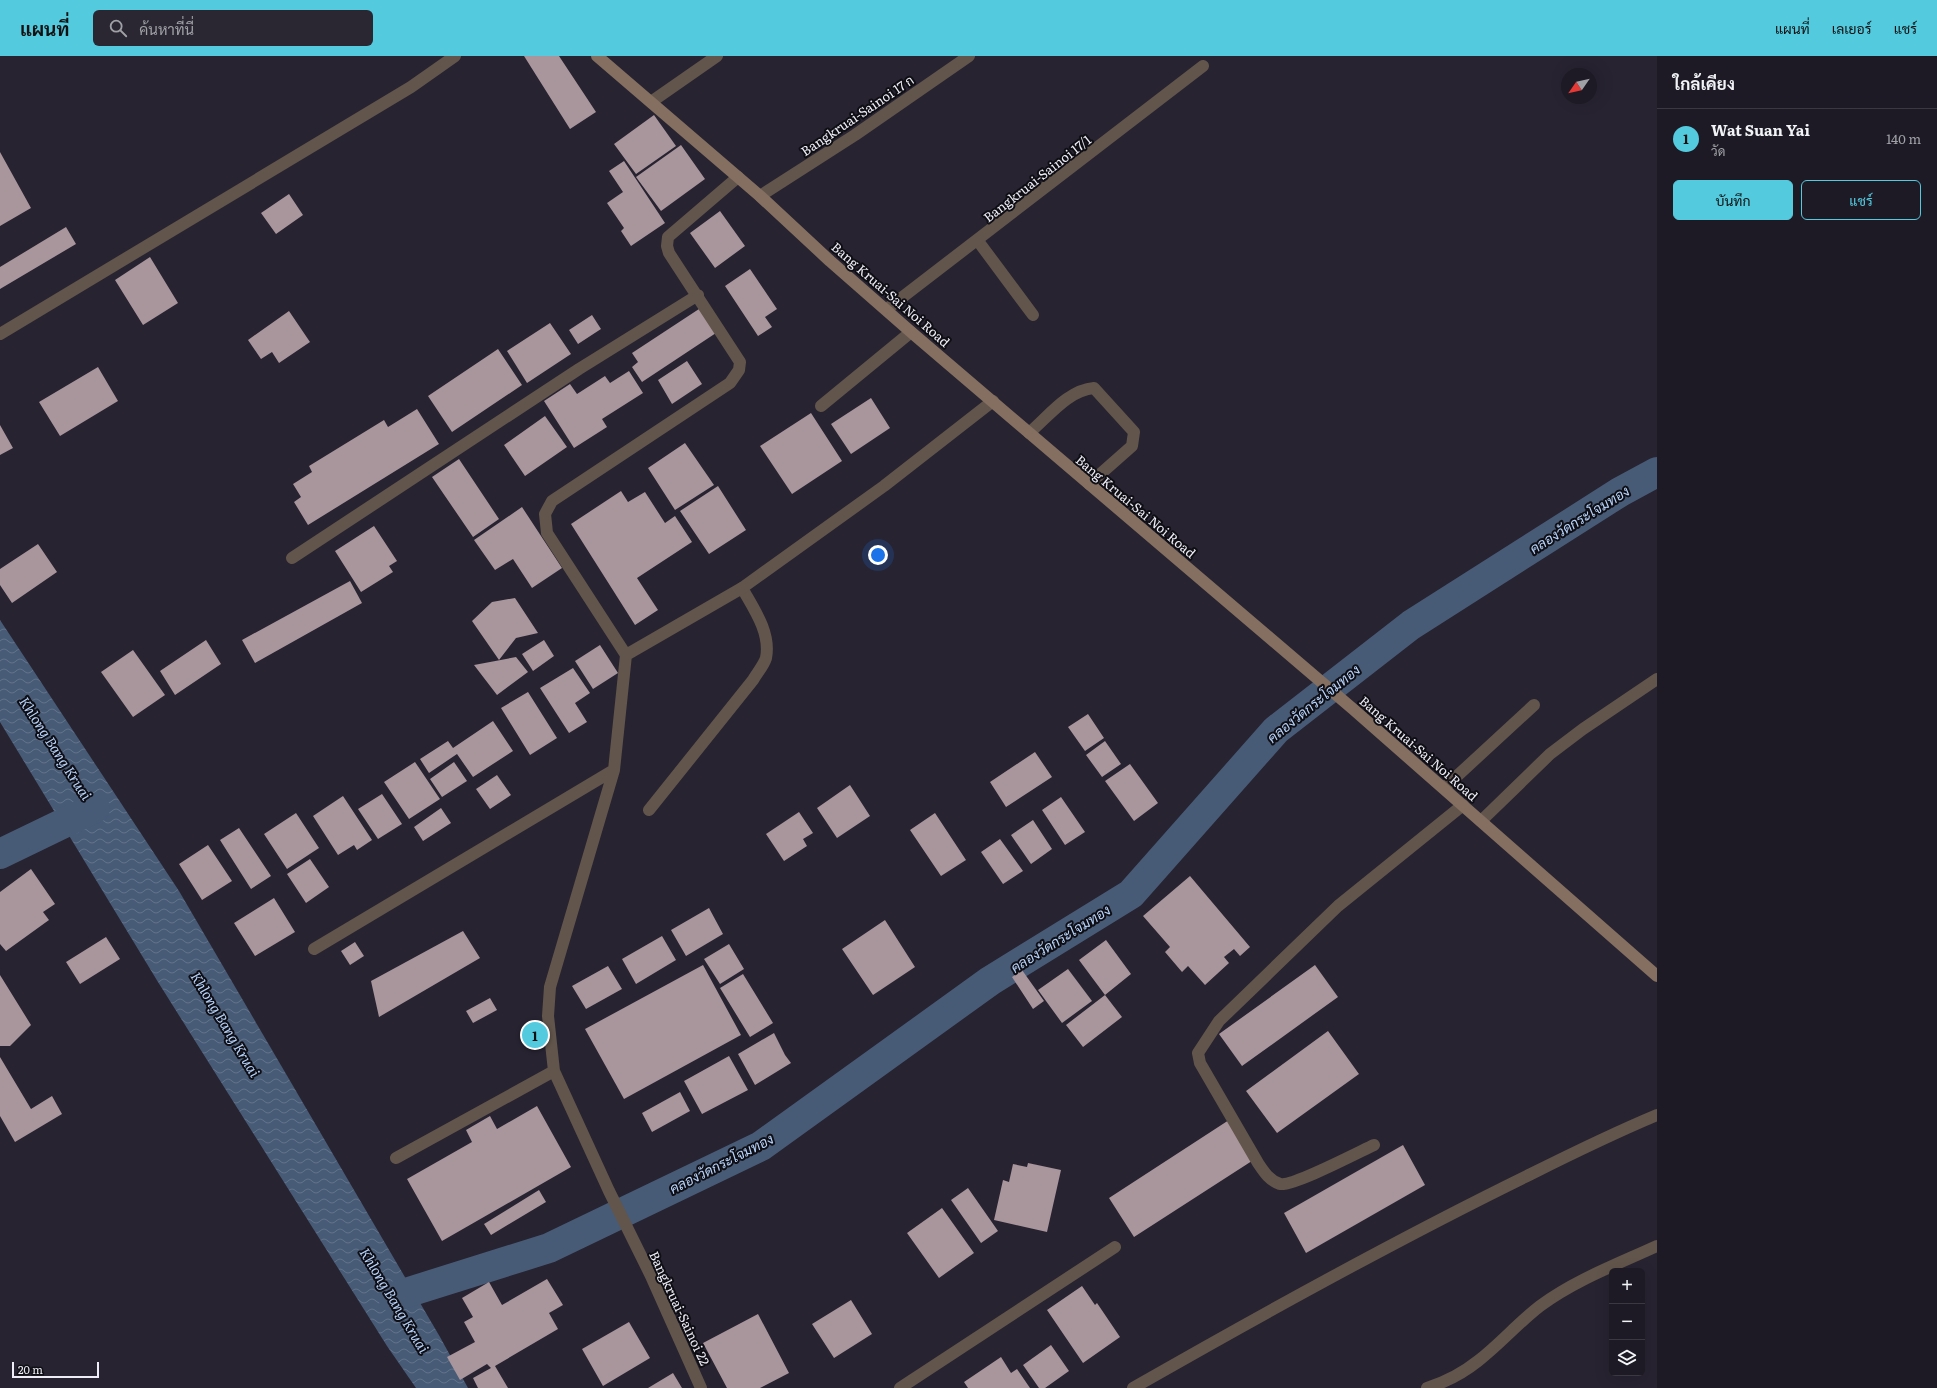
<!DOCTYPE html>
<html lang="th">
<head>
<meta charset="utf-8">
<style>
	:root { --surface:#1d1a25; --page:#2a2732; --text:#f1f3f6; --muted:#a0a1a7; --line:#3b3842; --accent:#54cade }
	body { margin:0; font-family:Literata,Sarabun,serif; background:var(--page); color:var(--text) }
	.controls { position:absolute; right:12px; bottom:12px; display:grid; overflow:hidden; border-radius:6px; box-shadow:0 4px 16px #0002 }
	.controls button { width:36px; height:36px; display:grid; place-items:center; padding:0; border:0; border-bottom:1px solid var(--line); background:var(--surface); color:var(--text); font:20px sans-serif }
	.compass { position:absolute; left:1561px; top:12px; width:36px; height:36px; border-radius:50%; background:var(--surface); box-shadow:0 4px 16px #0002; rotate:236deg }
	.scale { position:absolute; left:12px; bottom:10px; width:87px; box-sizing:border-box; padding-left:4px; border:2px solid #eeecf6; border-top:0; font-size:11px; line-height:14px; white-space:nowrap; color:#eeecf6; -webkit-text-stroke:3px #0f0e14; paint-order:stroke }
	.you { position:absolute; left:878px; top:499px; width:14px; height:14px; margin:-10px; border:3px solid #fff; border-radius:50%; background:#1a73e8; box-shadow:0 0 0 6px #1a73e833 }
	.badge { display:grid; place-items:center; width:26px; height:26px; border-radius:50%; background:var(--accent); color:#111; font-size:13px; font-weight:700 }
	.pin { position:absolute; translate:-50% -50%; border:2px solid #fff; box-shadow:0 1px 4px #0006 }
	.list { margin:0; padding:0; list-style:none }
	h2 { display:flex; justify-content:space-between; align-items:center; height:52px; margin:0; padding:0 16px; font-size:17px }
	h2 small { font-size:13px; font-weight:400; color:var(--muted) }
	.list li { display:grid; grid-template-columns:26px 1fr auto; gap:12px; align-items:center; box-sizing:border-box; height:60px; padding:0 16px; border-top:1px solid var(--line) }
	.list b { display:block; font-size:15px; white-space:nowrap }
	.list p { margin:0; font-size:13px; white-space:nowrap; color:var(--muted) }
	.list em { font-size:13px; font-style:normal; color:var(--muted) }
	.actions { display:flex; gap:8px; padding:12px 16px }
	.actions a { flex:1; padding:9px 0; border:1px solid var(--accent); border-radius:6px; text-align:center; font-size:14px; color:var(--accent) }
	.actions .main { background:var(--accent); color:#111 }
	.icon { flex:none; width:22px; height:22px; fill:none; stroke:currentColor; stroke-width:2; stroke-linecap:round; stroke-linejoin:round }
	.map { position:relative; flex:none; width:1657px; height:1332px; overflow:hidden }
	header { display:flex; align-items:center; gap:24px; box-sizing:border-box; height:56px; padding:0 20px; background:var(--accent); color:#111 }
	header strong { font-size:19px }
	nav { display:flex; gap:22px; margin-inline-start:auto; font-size:14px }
	.search { width:280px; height:36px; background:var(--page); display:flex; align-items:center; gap:10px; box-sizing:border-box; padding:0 14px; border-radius:6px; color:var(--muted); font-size:15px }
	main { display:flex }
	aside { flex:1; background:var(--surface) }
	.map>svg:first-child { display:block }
	.water { fill:url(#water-waves) }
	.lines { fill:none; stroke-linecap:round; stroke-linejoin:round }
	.canal { stroke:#475b77; stroke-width:30 }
	.building { fill:#a9959c }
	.service { stroke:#62554b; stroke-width:12 }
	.minor { stroke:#62554b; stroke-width:12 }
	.secondary { stroke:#846f60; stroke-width:12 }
	.labels { text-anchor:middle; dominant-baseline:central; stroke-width:4; stroke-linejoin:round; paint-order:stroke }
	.street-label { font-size:13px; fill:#eeecf6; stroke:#0f0e14 }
	.water-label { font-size:14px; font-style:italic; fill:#b6d4fd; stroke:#0f0e14 }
</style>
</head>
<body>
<header>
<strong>แผนที่</strong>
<div class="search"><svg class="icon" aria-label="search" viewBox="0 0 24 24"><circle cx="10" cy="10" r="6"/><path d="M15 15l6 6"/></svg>ค้นหาที่นี่</div>
<nav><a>แผนที่</a><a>เลเยอร์</a><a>แชร์</a></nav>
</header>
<main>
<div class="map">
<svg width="1657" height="1332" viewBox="0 0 1657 1332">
	<defs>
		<pattern id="water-waves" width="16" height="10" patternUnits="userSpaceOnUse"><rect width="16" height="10" fill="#475b77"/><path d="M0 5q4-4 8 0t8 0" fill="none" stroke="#62738b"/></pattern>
	</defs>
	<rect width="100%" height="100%" fill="#272331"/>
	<path class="water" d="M 0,564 L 179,835 L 440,1281 L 468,1332 L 416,1332 L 387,1290 L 158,926 L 0,666 Z"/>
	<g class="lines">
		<path class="canal" d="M 0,798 L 95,752
			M 393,1241 L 549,1192 L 761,1090 L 990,925 L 1131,838 L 1276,674 L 1411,569 L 1620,436 L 1657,416"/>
	</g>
	<path class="building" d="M 524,0 L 559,0 L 596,56 L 570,73 Z
		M 654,59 L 676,90 L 636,118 L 614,88 Z
		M 681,89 L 705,123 L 661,155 L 636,121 Z
		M 0,96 L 31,152 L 0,170 Z
		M 624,105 L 665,167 L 631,190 L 621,175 L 624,172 L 607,147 L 623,136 L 609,115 Z
		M 289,138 L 303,159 L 276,178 L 261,157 Z
		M 720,155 L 745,190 L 715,212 L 690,177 Z
		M 66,171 L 76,188 L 0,233 L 0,211 Z
		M 150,201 L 178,247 L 143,269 L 115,224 Z
		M 750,213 L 777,253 L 765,261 L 772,271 L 758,280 L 725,230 Z
		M 699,253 L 716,277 L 642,326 L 632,311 L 638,306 L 632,297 Z
		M 289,255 L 310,286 L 279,307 L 272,296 L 261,303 L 248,284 Z
		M 592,259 L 601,273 L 578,288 L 569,274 Z
		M 550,267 L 571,298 L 527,327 L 507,295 Z
		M 498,293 L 522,329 L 452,376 L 428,340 Z
		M 687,305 L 702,328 L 672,348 L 658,324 Z
		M 98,311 L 118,345 L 60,380 L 39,346 Z
		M 629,315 L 643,337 L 602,363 L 607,371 L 574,392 L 544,345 L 570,328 L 577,338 L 605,320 L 610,327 Z
		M 871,342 L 890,372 L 851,398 L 831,368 Z
		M 417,353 L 439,388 L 308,469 L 294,446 L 301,441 L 293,428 L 312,416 L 309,410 L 384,364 L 388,371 Z
		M 811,357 L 842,405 L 792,438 L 760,390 Z
		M 545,360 L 567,391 L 525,420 L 504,389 Z
		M 0,369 L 13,392 L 0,399 Z
		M 685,387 L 714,429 L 675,454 L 648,412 Z
		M 459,403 L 499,463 L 473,481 L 432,421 Z
		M 718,430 L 746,474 L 709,498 L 680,455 Z
		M 621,435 L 628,446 L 645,436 L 665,467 L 675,460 L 692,486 L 637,522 L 658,554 L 635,569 L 571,468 Z
		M 522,451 L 562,512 L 532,532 L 513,503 L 495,514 L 474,484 Z
		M 374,470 L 397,505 L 389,510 L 393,516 L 361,536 L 335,495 Z
		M 38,488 L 57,516 L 12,547 L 0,529 L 0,513 Z
		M 350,525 L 362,547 L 255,607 L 242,584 Z
		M 515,542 L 538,577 L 516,582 L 499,604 L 472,565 L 492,546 Z
		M 206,584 L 221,608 L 175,639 L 160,615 Z
		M 544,584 L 554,600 L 533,615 L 522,598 Z
		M 600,589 L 618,617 L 593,633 L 575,605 Z
		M 133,594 L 165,639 L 133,661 L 101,616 Z
		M 516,601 L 528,616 L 497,639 L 474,609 Z
		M 573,612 L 590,637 L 575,647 L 587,666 L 569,677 L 540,632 Z
		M 528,636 L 557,682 L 530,699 L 501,652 Z
		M 1088,658 L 1104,682 L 1085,695 L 1068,671 Z
		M 493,665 L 513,695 L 473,721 L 457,698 L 429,717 L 420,703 L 448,685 L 453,692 Z
		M 1105,685 L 1121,708 L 1102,721 L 1086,699 Z
		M 1035,696 L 1052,721 L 1006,751 L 990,726 Z
		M 415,706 L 440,743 L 409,763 L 384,726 Z
		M 454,706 L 467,725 L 442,741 L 430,723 Z
		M 1130,708 L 1158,747 L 1134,765 L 1105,725 Z
		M 497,719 L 511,739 L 490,753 L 476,733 Z
		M 850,729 L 870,760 L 837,782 L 817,752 Z
		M 382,738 L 402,768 L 378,783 L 358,753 Z
		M 343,740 L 372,784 L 357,794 L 354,789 L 338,799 L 313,760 Z
		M 1061,741 L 1085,776 L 1065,789 L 1042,754 Z
		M 441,752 L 451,767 L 423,785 L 414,771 Z
		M 799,756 L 813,777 L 803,783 L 807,790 L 784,805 L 766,778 Z
		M 296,757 L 319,792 L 287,813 L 264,778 Z
		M 935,757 L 966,804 L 941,820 L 910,774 Z
		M 1033,764 L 1052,793 L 1031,808 L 1011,779 Z
		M 239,772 L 271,820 L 251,833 L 220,784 Z
		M 1000,783 L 1023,815 L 1003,828 L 981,796 Z
		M 208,789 L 232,825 L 202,844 L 179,808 Z
		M 310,803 L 329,831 L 306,847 L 287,818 Z
		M 31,813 L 55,848 L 43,856 L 49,864 L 6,895 L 0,888 L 0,836 Z
		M 1190,820 L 1250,891 L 1240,900 L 1234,893 L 1224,901 L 1229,907 L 1205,929 L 1188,910 L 1182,916 L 1165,896 L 1170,891 L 1143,860 Z
		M 274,842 L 295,876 L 255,900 L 234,867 Z
		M 709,852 L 723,878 L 686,900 L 671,874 Z
		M 885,864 L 915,911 L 873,939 L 842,893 Z
		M 463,875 L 480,902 L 379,961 L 371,925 Z
		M 662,880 L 676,904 L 636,928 L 622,903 Z
		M 106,881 L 120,903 L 80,928 L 66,906 Z
		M 1106,884 L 1131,918 L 1105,939 L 1079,904 Z
		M 355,886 L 364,900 L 350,909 L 341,895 Z
		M 729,888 L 744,913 L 720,928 L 704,903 Z
		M 703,909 L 741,979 L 624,1043 L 585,973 Z
		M 1315,909 L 1338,941 L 1242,1010 L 1219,978 Z
		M 608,910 L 622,933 L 586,953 L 572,930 Z
		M 1068,913 L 1092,945 L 1062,967 L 1038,934 Z
		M 1022,914 L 1044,945 L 1033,953 L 1012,921 Z
		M 743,918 L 773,967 L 750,981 L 720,932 Z
		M 0,919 L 31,969 L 10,990 L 0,990 Z
		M 1105,939 L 1122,961 L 1083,991 L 1066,969 Z
		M 490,942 L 497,954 L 473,967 L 466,955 Z
		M 1328,975 L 1359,1018 L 1277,1077 L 1246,1035 Z
		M 774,977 L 785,999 L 791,1007 L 755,1029 L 738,998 Z
		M 729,1000 L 748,1034 L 702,1058 L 684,1025 Z
		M 0,1001 L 31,1053 L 52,1040 L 62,1058 L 15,1086 L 0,1060 Z
		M 680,1036 L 690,1055 L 652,1076 L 642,1057 Z
		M 537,1050 L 571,1111 L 442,1185 L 407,1123 L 472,1086 L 466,1074 L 490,1060 L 497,1073 Z
		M 1229,1064 L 1255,1103 L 1134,1181 L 1109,1142 Z
		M 1403,1089 L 1425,1129 L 1306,1197 L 1284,1157 Z
		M 1028,1107 L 1061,1114 L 1047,1176 L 994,1164 L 1003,1124 L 1009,1126 L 1013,1108 L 1027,1111 Z
		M 968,1132 L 998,1175 L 981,1187 L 951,1144 Z
		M 539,1134 L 546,1146 L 491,1179 L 484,1168 Z
		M 942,1152 L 974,1197 L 939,1222 L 907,1177 Z
		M 547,1223 L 563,1249 L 549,1257 L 558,1273 L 495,1310 L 508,1332 L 478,1332 L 473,1322 L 491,1312 L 487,1308 L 460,1324 L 447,1301 L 475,1286 L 464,1266 L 473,1261 L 462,1242 L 489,1226 L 502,1249 Z
		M 1082,1230 L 1095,1249 L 1097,1247 L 1120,1281 L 1083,1307 L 1047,1254 Z
		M 851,1244 L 872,1278 L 834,1302 L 812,1268 Z
		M 758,1258 L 789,1317 L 760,1332 L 727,1332 L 703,1287 Z
		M 629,1266 L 650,1302 L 603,1330 L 582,1293 Z
		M 1051,1289 L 1069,1315 L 1045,1332 L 1039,1332 L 1023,1309 Z
		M 1001,1301 L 1011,1317 L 1017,1313 L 1030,1332 L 968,1332 L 964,1326 Z
		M 673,1317 L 682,1332 L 648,1332 Z"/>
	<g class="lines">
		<path class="service" d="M 651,46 L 717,0
			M 978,185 L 1033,259
			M 1029,377 C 1048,361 1068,334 1094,332 L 1134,376 L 1132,390 L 1089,428
			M 649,754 L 753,624 C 757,617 764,609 766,602 C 771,577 754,553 742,532
			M 1481,765 L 1550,698 L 1583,673 L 1657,623"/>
		<path class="minor" d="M 760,140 L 855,79 L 969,0
			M 887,253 L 1203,10
			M 0,278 L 411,31 L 455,0
			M 821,350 L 911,276
			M 292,502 L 579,313 L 698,239
			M 626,599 L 742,532 L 884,430 L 993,345
			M 1444,732 L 1534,649
			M 314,893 L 614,714
			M 1374,1089 C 1359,1096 1292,1131 1280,1128 C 1269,1124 1264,1116 1258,1107 L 1200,1007 L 1198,997 L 1219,965 L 1338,850 L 1463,749
			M 396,1102 L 554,1015
			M 701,1332 L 651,1220 L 609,1135 L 554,1015 L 548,960 L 550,931 L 614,714 L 626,599 L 547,477 L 545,458 L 552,445 L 730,327 L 739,314 L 740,306 L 669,197 L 667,190 L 668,181 L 738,121
			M 900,1332 L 1115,1191
			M 1133,1332 C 1264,1257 1396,1184 1531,1118 C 1573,1097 1614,1077 1657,1059
			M 1427,1332 C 1446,1326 1463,1317 1478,1305 C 1500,1288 1518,1267 1540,1250 C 1575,1224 1618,1208 1657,1190"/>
		<path class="secondary" d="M 597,0 L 760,140 L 830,205 L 911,276 L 1353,653 L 1657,920"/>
	</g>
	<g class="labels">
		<g class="street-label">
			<text transform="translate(857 59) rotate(-34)">Bangkruai-Sainoi 17 ก</text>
			<text transform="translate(1037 122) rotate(-38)">Bangkruai-Sainoi 17/1</text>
			<text transform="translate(891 238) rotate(41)">Bang Kruai-Sai Noi Road</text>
			<text transform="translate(1136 450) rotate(40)">Bang Kruai-Sai Noi Road</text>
			<text transform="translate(1419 692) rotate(41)">Bang Kruai-Sai Noi Road</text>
			<text transform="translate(680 1252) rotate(65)">Bangkruai-Sainoi 22</text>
		</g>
		<g class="water-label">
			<text transform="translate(1579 463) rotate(-32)">คลองวัดกระโจมทอง</text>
			<text transform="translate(1313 647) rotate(-39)">คลองวัดกระโจมทอง</text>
			<text transform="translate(56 692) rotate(57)">Khlong Bang Kruai</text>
			<text transform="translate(1060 882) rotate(-32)">คลองวัดกระโจมทอง</text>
			<text transform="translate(226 968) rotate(59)">Khlong Bang Kruai</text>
			<text transform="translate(721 1107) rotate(-27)">คลองวัดกระโจมทอง</text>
			<text transform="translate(395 1244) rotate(59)">Khlong Bang Kruai</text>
		</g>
	</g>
</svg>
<div class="controls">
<button>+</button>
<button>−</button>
<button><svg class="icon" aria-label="layers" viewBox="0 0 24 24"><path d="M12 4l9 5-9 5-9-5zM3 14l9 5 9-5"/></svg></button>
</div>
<svg class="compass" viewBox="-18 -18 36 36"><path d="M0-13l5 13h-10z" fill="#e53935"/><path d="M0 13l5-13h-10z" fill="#a0a1a7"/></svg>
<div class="scale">20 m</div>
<div class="you"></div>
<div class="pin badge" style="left:535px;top:979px">1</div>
</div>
<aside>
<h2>ใกล้เคียง<small></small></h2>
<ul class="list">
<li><span class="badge">1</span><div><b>Wat Suan Yai</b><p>วัด</p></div><em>140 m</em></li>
</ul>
<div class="actions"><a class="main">บันทึก</a><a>แชร์</a></div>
</aside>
</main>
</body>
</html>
